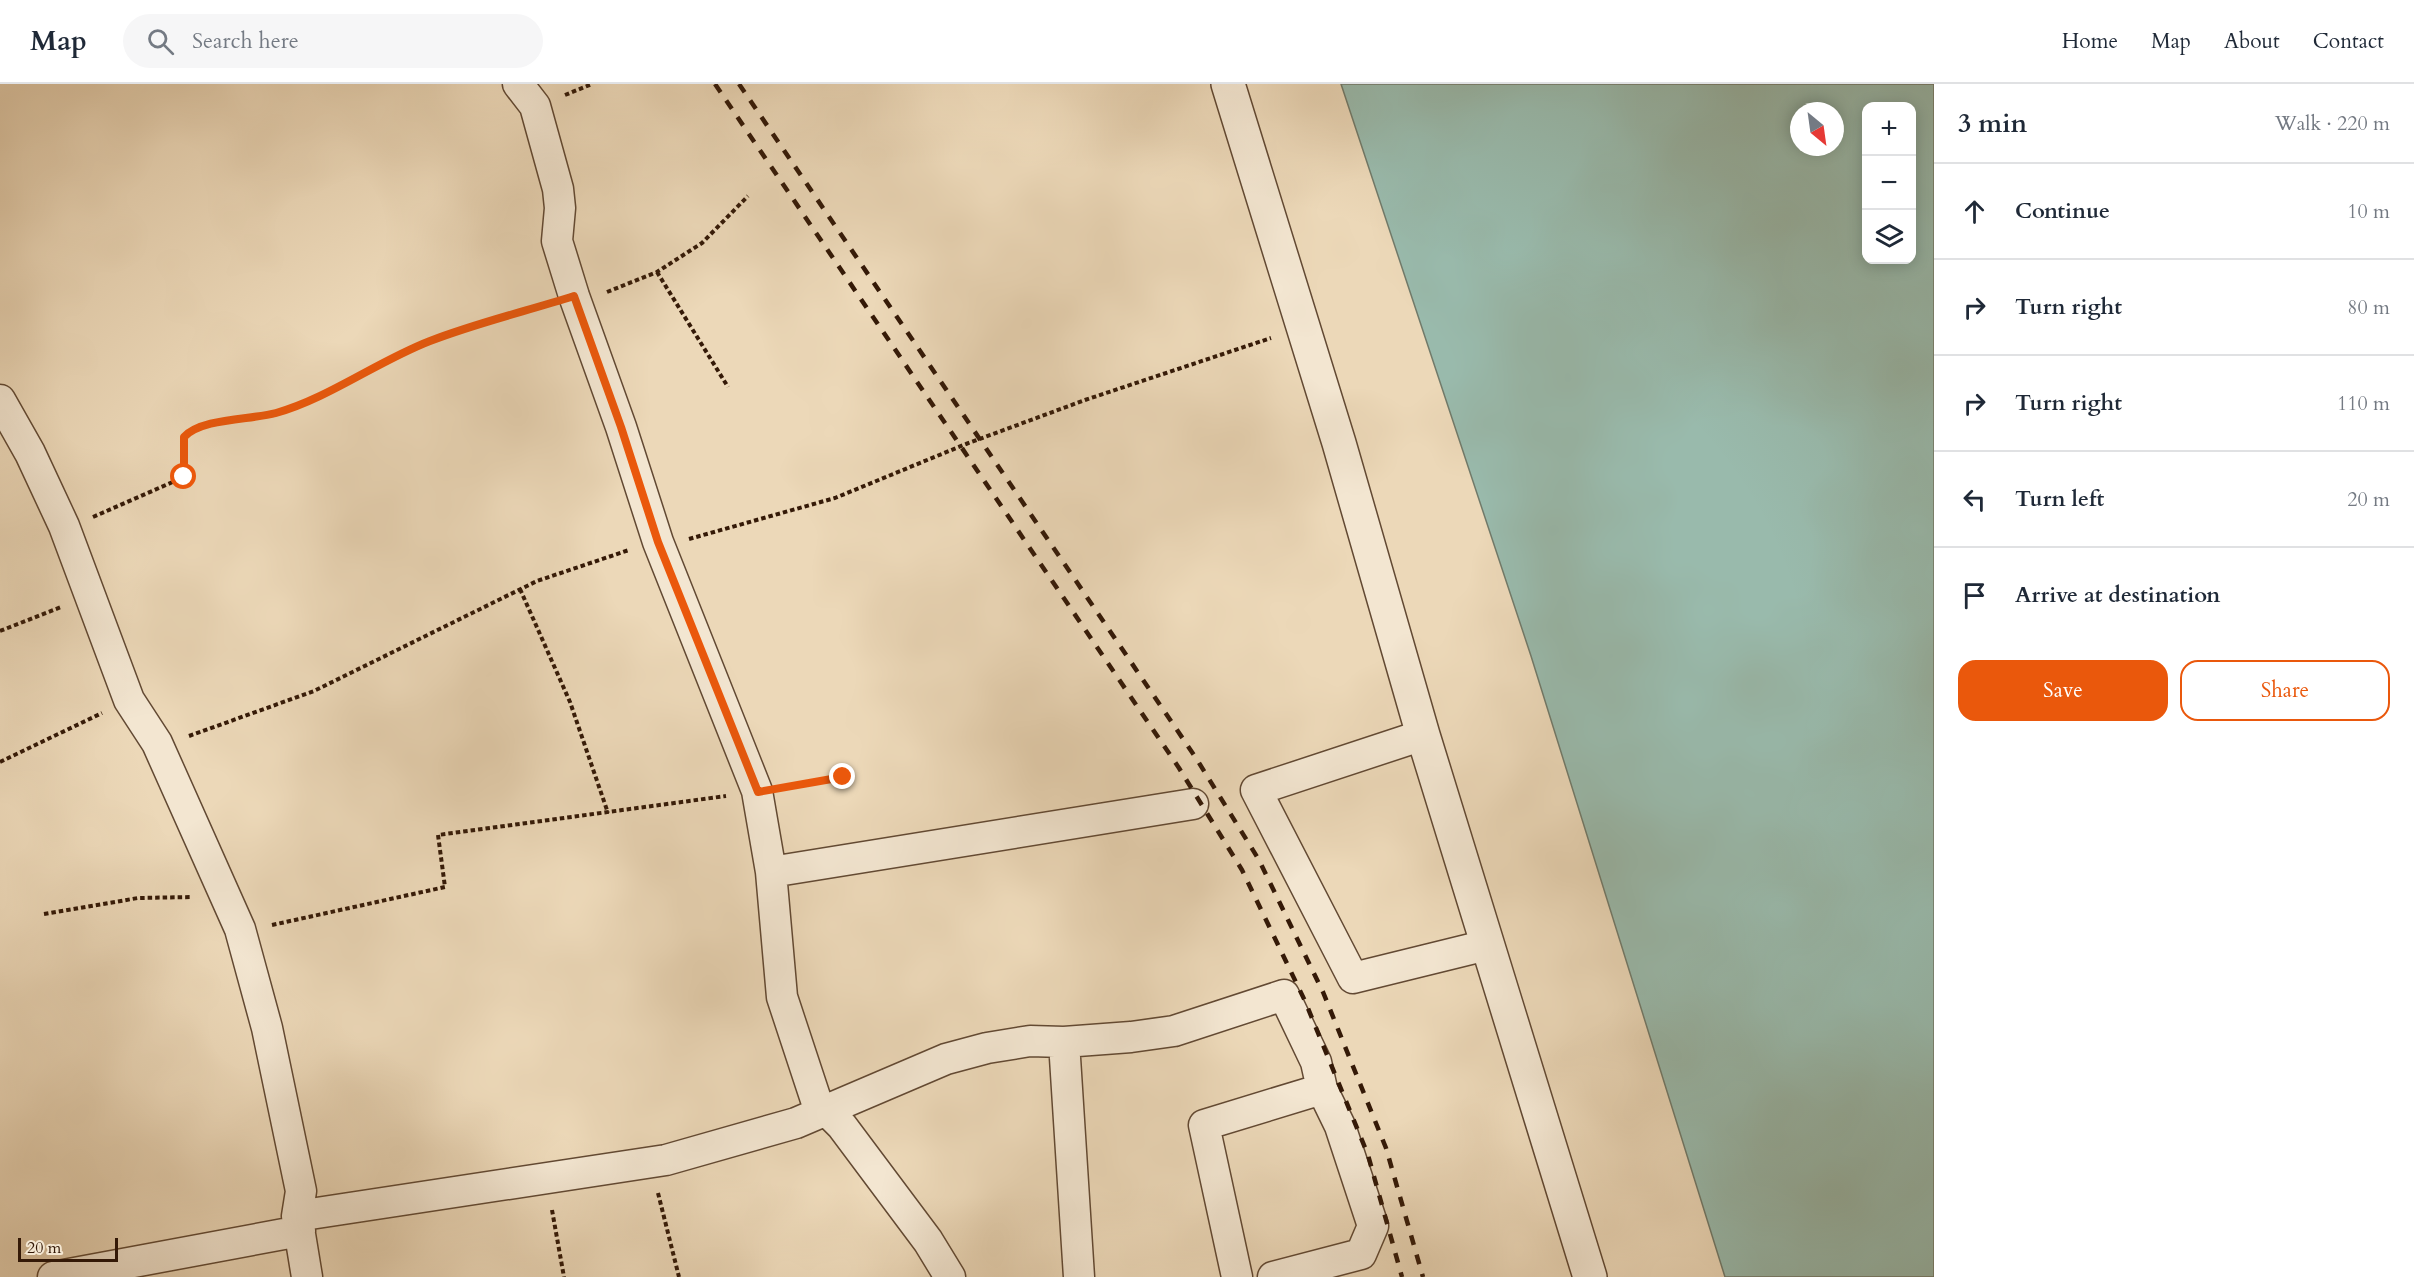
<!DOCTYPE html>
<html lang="en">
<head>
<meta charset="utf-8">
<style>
	:root { --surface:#fff; --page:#f6f6f7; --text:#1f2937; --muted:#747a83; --line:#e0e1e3; --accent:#ea580c }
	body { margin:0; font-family:Cardo,serif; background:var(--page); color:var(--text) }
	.controls { position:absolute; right:18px; top:18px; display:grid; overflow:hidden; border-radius:12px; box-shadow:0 3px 15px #0003 }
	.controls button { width:54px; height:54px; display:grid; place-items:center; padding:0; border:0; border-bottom:2px solid var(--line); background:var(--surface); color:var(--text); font:30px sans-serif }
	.compass { position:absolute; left:1790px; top:18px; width:54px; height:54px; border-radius:50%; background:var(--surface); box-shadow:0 3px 15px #0003; rotate:151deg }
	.scale { position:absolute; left:18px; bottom:15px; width:100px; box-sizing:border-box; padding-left:6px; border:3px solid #341907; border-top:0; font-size:16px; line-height:21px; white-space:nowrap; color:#341907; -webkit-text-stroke:4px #f3e6d1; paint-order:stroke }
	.stop { position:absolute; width:18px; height:18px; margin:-14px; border:4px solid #ea580c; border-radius:50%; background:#fff }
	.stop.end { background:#ea580c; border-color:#fff; box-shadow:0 2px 6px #0008 }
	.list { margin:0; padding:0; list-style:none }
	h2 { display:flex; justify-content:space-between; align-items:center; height:78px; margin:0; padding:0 24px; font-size:26px }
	h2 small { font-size:20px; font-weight:400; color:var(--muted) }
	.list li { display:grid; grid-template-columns:39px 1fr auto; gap:18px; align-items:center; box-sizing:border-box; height:96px; padding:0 24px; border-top:2px solid var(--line) }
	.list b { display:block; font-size:22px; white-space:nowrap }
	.list em { font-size:20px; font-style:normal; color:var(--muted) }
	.actions { display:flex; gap:12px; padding:18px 24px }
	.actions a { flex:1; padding:14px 0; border:2px solid var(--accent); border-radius:18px; text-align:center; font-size:21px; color:var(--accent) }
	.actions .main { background:var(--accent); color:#fff }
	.icon { flex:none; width:33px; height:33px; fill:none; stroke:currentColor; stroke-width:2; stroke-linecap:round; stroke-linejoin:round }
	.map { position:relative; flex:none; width:1934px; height:1193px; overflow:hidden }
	header { display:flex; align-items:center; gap:36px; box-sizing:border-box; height:84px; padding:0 30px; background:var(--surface); border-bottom:2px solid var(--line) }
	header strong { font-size:28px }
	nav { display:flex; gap:33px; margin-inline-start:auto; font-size:21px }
	.search { width:420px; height:54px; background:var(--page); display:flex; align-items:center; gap:15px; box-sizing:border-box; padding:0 21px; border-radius:33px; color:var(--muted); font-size:22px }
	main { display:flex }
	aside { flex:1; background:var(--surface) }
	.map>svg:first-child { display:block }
	.water { fill:#99baac; stroke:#717a6a; stroke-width:1.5; fill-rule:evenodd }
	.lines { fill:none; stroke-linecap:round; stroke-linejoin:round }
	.minor-casing { stroke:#624933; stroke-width:33 }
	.tertiary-casing { stroke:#624933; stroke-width:36 }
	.path { stroke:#341907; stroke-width:4; stroke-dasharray:4.5 3; stroke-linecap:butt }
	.minor { stroke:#f3e6d1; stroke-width:30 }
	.tertiary { stroke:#f3e6d1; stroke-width:33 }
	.rail { stroke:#341907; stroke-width:4.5; stroke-dasharray:10 10; stroke-linecap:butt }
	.route { stroke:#ea580c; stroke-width:8 }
</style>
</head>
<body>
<header>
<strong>Map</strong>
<div class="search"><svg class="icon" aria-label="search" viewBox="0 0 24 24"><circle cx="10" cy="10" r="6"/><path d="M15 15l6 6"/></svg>Search here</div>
<nav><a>Home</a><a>Map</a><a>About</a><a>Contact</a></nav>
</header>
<main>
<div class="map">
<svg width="1934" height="1193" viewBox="0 0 1934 1193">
	<rect width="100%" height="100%" fill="#ecd8b8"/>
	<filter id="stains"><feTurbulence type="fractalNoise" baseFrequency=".00333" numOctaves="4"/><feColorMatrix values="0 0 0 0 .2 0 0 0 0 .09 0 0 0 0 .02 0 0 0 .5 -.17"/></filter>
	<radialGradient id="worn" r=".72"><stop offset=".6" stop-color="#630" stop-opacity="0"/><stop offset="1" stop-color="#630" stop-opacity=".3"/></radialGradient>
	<path class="water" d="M 1341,0 L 1934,0 L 1934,1193 L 1725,1193 L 1531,572 ZM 1866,22 L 1912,22 L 1912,176 L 1866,176 ZM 1799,27 L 1835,27 L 1835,63 L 1799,63 Z"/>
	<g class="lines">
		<defs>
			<path id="minor" d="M 518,0 L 535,22 L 558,105 L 560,124 L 557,157 L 574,212 L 621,343 L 658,458 L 757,707 L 771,788 L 782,913 L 816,1016 L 842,1042 L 928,1157 L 950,1193
				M 0,316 L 30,369 L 64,442 L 129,616 L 157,659 L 240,845 L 267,944 L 301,1107 L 297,1132 L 307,1193
				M 1423,651 L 1256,706 L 1353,894 L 1487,861
				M 771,788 L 1193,720
				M 1064,958 L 1079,1193
				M 297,1132 L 666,1076 L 796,1039 L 946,975 L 987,964 L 1030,957 L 1064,958 L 1131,953 L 1174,947 L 1284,911 L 1316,978 L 1322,1005 L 1340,1042 L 1373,1142 L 1361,1170 L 1273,1193
				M 53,1193 L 300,1147
				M 1237,1193 L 1204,1041 L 1322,1005"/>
			<path id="tertiary" d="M 1228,0 L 1339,359 L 1423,651 L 1590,1193"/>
		</defs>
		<use href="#minor" class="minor-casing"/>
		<use href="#tertiary" class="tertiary-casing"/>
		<path class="path" d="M 565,11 L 592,0
			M 657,188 L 728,303
			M 607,208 L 657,188 L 702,159 L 748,112
			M 93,433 L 184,393 L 184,353 C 202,334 250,336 276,329 C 330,314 378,277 430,257 C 467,243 506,233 544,222
			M 689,455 L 835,414 L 966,360 L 1085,316 L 1271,254
			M 520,505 L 570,618 L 608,729
			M 0,547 L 61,523
			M 189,652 L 314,607 L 537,497 L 629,466
			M 0,678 L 102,629
			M 787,703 L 843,693
			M 44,830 L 138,814 L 192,813
			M 272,841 L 445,803 L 438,751 L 726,712
			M 658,1109 L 679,1193
			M 552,1126 L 564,1193"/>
		<use href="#minor" class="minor"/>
		<use href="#tertiary" class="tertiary"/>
		<path class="rail" d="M 715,0 L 1179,684 L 1242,786 L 1305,917 L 1368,1071 L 1402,1193
			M 739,0 L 1196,674 L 1259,776 L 1323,908 L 1386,1064 L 1423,1193"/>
	</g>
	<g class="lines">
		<path class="route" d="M 184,393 L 184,353 C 202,334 250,336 276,329 C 329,314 378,277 430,257 C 476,239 527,227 574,212 L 621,343 L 658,458 L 758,708 L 843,693"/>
	</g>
	<rect width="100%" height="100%" filter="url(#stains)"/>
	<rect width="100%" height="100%" fill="url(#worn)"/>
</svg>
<div class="controls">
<button>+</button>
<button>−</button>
<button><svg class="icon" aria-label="layers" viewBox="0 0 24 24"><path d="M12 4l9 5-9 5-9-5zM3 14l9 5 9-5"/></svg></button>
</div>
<svg class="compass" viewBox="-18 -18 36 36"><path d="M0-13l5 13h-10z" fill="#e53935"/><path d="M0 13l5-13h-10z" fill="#747a83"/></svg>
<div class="scale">20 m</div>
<div class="stop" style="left:184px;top:393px"></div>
<div class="stop end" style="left:843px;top:693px"></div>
</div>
<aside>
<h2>3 min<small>Walk · 220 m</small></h2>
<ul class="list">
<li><svg class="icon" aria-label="ahead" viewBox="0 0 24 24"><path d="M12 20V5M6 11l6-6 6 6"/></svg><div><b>Continue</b></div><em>10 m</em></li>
<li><svg class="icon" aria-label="right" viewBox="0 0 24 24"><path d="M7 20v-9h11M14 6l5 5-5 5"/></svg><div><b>Turn right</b></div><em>80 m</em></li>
<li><svg class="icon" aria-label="right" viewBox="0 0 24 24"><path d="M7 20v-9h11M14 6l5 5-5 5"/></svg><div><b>Turn right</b></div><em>110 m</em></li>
<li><svg class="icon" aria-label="left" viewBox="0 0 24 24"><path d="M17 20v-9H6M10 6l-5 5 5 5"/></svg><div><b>Turn left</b></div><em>20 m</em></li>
<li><svg class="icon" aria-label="arrive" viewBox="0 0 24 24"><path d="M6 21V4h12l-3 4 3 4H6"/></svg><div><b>Arrive at destination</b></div></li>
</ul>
<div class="actions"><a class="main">Save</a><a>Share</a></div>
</aside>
</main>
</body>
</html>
